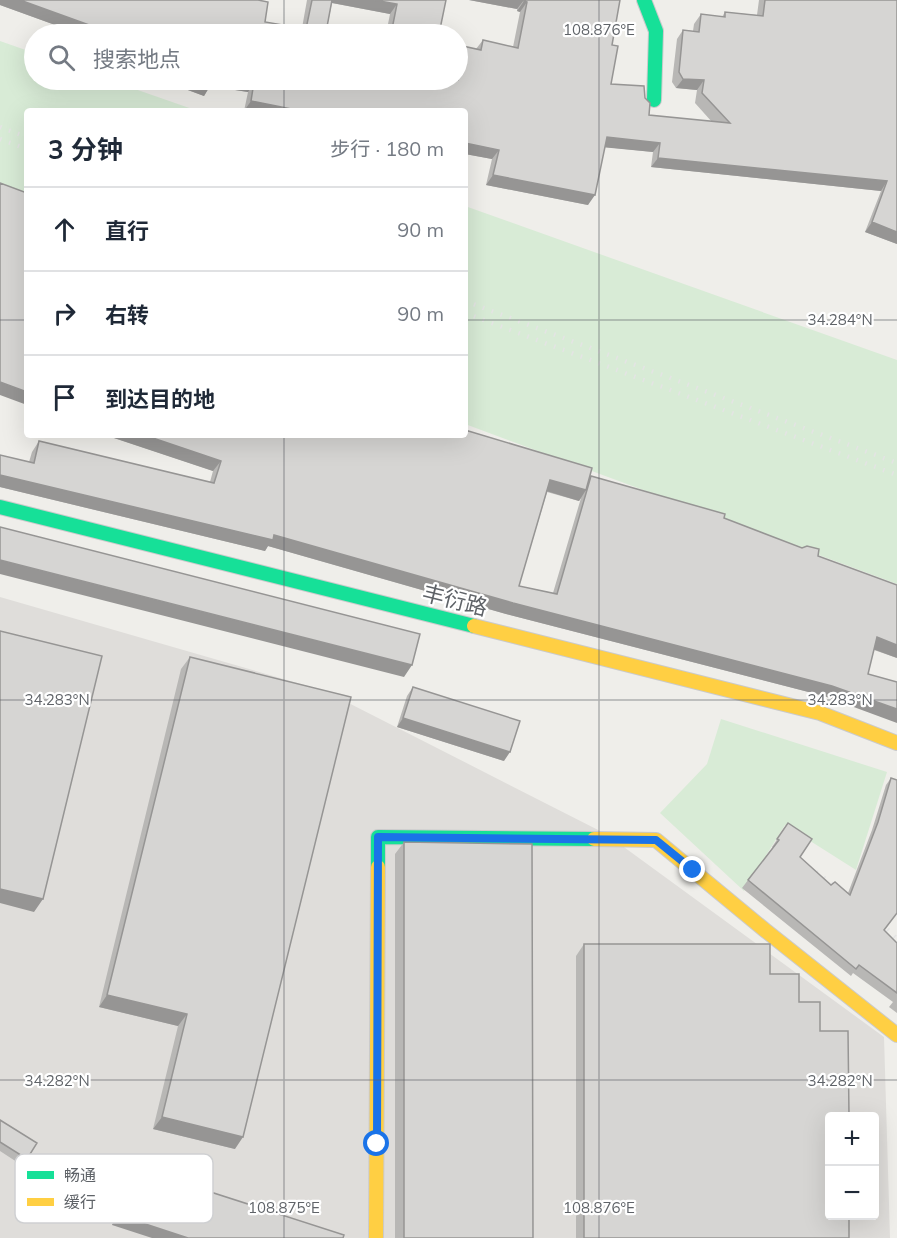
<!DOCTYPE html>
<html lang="zh">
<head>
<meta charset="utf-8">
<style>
	:root { --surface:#fff; --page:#f6f6f7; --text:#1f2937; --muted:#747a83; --line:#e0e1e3 }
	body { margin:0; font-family:Mulish,"Noto Sans SC",sans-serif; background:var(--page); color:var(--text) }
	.controls { position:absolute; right:18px; bottom:18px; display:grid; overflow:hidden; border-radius:6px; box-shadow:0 6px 24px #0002 }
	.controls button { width:54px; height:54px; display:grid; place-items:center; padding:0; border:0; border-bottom:2px solid var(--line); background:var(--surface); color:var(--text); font:30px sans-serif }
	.stop { position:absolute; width:18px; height:18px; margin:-14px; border:4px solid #1a73e8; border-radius:50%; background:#fff }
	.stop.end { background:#1a73e8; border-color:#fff; box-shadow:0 2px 6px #0008 }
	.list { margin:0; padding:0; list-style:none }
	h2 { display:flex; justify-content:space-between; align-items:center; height:78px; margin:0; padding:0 24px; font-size:26px }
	h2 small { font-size:20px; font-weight:400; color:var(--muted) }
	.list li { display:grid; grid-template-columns:39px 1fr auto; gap:18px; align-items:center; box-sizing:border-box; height:84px; padding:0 24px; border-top:2px solid var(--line) }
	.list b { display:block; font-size:22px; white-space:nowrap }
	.list em { font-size:20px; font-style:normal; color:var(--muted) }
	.icon { flex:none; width:33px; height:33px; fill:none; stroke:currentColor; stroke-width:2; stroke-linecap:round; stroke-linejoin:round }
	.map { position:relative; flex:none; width:897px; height:1238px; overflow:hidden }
	.search { position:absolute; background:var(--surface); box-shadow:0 6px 24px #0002; left:24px; top:24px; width:444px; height:66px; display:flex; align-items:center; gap:15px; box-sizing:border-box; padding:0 21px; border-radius:33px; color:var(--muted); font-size:22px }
	.panel { position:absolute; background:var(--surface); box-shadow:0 6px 24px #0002; left:24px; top:108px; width:444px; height:330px; border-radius:6px }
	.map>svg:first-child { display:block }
	.industrial { fill:#dfddda; fill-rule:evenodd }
	.green { fill:#d8ebd6 }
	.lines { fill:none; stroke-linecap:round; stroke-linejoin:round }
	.fast-casing { stroke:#cacacb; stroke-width:16 }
	.slow-casing { stroke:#cacacb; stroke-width:16 }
	.fast { stroke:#16e098; stroke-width:14 }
	.slow { stroke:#ffcf43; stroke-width:14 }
	.rail { stroke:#e4e4e4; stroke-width:4.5; stroke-dasharray:1.5 8; stroke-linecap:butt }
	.wall { fill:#b8b7b5; fill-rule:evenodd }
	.shaded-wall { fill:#969594 }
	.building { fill:#d6d5d3; stroke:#969594; stroke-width:1.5 }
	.route { stroke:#1a73e8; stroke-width:8 }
	.ticks { fill:none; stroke:#5f6368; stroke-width:1.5; stroke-opacity:0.45 }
	.labels { text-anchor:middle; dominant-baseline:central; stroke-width:4.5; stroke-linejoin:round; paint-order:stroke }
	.street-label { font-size:22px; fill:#5f6368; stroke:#fff }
	.key { fill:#fff; stroke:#cfd0d2; stroke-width:1.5 }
	.key-label { font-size:16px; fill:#5f6368 }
	.ticks-label { font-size:15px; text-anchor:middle; fill:#5f6368; stroke:#fff; stroke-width:4.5; stroke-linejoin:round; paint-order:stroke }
</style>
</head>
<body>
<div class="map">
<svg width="897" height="1238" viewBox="0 0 897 1238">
	<rect width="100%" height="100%" fill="#efeeea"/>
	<path class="industrial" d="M 0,597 L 325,691 L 606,834 L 884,1037 L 890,1238 L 0,1238 ZM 830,1116 L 874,1116 L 874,1216 L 830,1216 Z"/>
	<path class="green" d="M 0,41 L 34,53 L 34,80 L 109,80 L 198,111 L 27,111 L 27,202 L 0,192 Z
		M 465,206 L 897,360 L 897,584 L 465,424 Z
		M 721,719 L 887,772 L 856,870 L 785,825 L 744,891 L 660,813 L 707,764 Z"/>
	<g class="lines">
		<defs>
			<path id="fast" d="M 644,0 L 656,31 L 654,100
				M 0,507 L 474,626
				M 378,867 L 378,837 L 594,839"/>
			<path id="slow" d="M 474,626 L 820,713 L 897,743
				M 594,839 L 656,840 L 766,931 L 897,1035
				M 376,1238 L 378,867"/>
		</defs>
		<use href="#fast" class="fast-casing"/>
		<use href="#slow" class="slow-casing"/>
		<use href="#fast" class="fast"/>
		<use href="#slow" class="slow"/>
		<path class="rail" d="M 0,127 L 27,137
			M 0,139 L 27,149
			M 465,301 L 897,463
			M 465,313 L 897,475
			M 816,872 L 845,894
			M 874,916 L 897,939"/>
	</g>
	<path class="wall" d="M 0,0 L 265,22 L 302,28 L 307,0 L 446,0 L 439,34 L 386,34 L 390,14 L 332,3 L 326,32 L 80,34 L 0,5 Z
		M 469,0 L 620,0 L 612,45 L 611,84 L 649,115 L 712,122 L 695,103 L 697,90 L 676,88 L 672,82 L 677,39 L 683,30 L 693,31 L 694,24 L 701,14 L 722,17 L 725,12 L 757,15 L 759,0 L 897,0 L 897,244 L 865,232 L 881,191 L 651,167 L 653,152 L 605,147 L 588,205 L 486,185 L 492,159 L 465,154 L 465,111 L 244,111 L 248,92 L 210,86 L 204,96 L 161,80 L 476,49 L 483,40 L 513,47 L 520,12 L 517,11 L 517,9 Z
		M 105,435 L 589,480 L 591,476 L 724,518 L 818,556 L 897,658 L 874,650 L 824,696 L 506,614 L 268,546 L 265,551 L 0,487 L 0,455 L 29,462 L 32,452 L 39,441 L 210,482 L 213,471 ZM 547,492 L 579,501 L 581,498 L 553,593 L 519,586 Z
		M 190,657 L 235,1149 L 153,1129 L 178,1026 L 99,1007 L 181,669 Z
		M 413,687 L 504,761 L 397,727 L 407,696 Z
		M 891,778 L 884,930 L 897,943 L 897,1013 L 889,1007 L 893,1002 L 853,973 L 851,976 L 742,888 L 773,847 L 772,847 L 788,823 L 800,857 L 831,885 L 848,893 L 872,830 L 886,785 Z
		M 404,842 L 533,1238 L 395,1238 L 395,854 Z
		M 584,944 L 770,974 L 799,1002 L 820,1031 L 849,1238 L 576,1238 L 576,956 Z
		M 0,1120 L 37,1143 L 23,1166 L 0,1151 Z
		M 133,1167 L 344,1235 L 112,1225 L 127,1176 Z"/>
	<path class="shaded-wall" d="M 0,0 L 20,0 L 114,34 L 80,34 L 0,5 Z
		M 329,0 L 374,0 L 397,4 L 390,14 L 327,2 Z
		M 469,0 L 524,0 L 517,9 Z
		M 524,1 L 527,2 L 520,12 L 517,11 Z
		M 683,79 L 704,80 L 697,90 L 676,88 Z
		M 161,80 L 237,80 L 254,82 L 248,92 L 209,86 L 210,86 L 204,96 Z
		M 251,101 L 292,109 L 291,111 L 244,111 Z
		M 607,137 L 660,143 L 653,152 L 601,147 Z
		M 465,143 L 499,150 L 492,159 L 465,154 Z
		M 658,158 L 887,181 L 881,191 L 651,167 Z
		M 493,175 L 595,195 L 588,205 L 486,185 Z
		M 872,222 L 897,232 L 897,244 L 865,232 Z
		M 0,382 L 27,392 L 27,405 L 0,395 Z
		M 105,435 L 144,435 L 221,461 L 213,471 Z
		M 0,475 L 274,535 L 832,686 L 897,709 L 897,723 L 824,696 L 506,614 L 268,546 L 265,551 L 0,487 Z
		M 550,480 L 586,490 L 579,501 L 543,490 Z
		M 0,560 L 412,665 L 404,677 L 0,574 Z
		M 877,637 L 897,645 L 897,658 L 870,648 Z
		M 403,718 L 510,752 L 504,761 L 397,727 Z
		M 0,889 L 43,899 L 34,912 L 0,903 Z
		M 107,995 L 187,1014 L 178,1026 L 99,1007 Z
		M 162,1117 L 243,1137 L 235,1149 L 153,1129 Z
		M 118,1215 L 188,1238 L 152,1238 L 112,1225 Z"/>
	<path class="building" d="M 20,0 L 258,0 L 268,2 L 265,22 L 306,29 L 312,0 L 332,0 L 326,32 L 341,34 L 114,34 Z
		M 374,0 L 446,0 L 439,34 L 391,34 L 397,4 Z
		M 524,0 L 620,0 L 612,45 L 618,46 L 611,84 L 644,86 L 645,98 L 650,103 L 649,115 L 730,123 L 702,93 L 704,80 L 683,79 L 679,72 L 683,30 L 699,32 L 701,14 L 725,17 L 725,12 L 763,16 L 765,0 L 897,0 L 897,232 L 872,222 L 887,181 L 658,158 L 660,143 L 607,137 L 595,195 L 493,175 L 499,150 L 465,143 L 465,111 L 292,111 L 292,109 L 251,101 L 254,82 L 237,80 L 458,80 L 458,45 L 481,50 L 483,40 L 518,48 L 527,2 L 524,1 Z
		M 193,80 L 212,80 L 210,86 Z
		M 0,183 L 27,193 L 27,392 L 0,382 Z
		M 465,430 L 592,468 L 586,490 L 550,480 L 519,586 L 557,594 L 591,476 L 725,514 L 724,518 L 802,548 L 807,546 L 819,549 L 818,556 L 897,585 L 897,645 L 877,637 L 868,674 L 897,682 L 897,709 L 832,686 L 513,603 L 274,535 L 273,540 L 0,475 L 0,455 L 34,463 L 39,441 L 214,483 L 221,461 L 144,435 L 465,435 Z
		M 0,527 L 420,634 L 412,665 L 0,560 Z
		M 0,631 L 102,656 L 43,899 L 0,889 Z
		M 190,657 L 351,697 L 243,1137 L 162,1117 L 187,1014 L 107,995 Z
		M 413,687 L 520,721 L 510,752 L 403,718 Z
		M 891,778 L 897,780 L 897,913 L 884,930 L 897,943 L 897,993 L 859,965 L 856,969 L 748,880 L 779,840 L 777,839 L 788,823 L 812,839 L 800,857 L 831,885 L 835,882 L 850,895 L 878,822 Z
		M 404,842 L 532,844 L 533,1238 L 404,1238 Z
		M 584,944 L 770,944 L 770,974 L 799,974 L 799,1002 L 820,1002 L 820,1031 L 848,1031 L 849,1116 L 830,1116 L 830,1215 L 849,1215 L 849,1238 L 584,1238 Z
		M 0,1120 L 37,1143 L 27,1159 L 0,1142 Z
		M 133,1167 L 344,1235 L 343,1238 L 188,1238 L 118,1215 Z"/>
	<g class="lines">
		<path class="route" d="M 377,1144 L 378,837 L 656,840 L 693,870"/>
	</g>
	<path class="ticks" d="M 284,0 L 284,34M 599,0 L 599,1238M 284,80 L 284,111M 0,320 L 27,320M 465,320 L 897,320M 284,435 L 284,1238M 0,700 L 897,700M 0,1080 L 897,1080"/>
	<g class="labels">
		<g class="street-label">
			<text transform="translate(455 600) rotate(14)">丰衍路</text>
		</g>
	</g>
	<rect x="15" y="1154" width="198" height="69" rx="9" class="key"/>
	<rect x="27" y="1171" width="27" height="8" fill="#16e098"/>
	<rect x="27" y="1198" width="27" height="8" fill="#ffcf43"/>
	<g class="key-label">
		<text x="64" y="1181">畅通</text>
		<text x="64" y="1208">缓行</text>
	</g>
	<g class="ticks-label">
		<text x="599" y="35">108.876°E</text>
		<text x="840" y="325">34.284°N</text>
		<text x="57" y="705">34.283°N</text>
		<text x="840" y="705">34.283°N</text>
		<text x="57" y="1086">34.282°N</text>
		<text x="840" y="1086">34.282°N</text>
		<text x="284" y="1213">108.875°E</text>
		<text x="599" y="1213">108.876°E</text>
	</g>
</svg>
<div class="controls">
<button>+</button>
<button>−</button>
</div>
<div class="stop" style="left:377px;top:1144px"></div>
<div class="stop end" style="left:693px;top:870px"></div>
<div class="search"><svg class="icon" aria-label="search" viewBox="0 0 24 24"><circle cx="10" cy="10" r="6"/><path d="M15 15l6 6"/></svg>搜索地点</div>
<section class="panel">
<h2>3 分钟<small>步行 · 180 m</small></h2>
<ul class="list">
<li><svg class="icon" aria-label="ahead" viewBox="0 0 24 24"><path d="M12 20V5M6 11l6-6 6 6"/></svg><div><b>直行</b></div><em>90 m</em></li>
<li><svg class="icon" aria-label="right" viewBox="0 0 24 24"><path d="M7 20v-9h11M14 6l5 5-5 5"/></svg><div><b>右转</b></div><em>90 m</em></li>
<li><svg class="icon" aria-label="arrive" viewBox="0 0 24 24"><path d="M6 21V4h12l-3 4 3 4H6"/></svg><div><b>到达目的地</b></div></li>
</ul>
</section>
</div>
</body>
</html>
